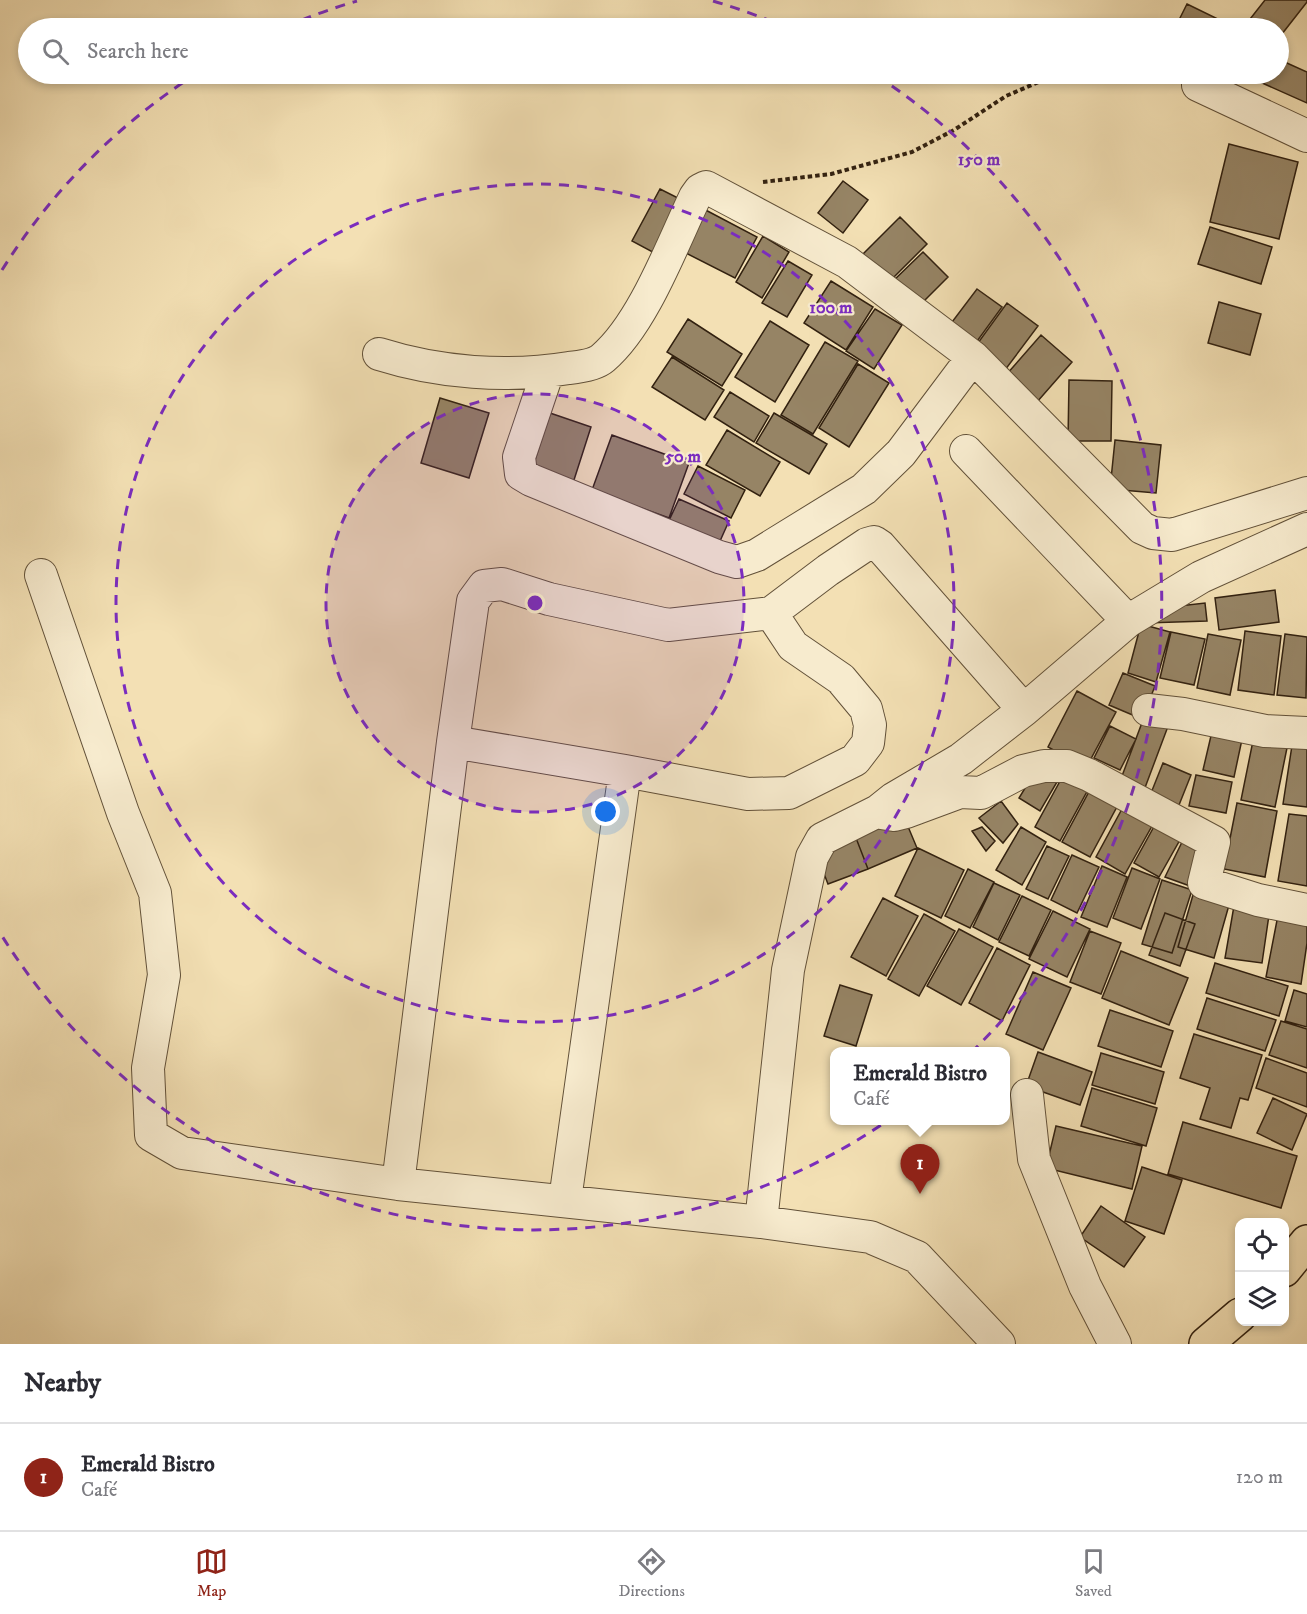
<!DOCTYPE html>
<html lang="en">
<head>
<meta charset="utf-8">
<style>
	:root { --surface:#fff; --page:#f2f2f3; --text:#2b2b33; --muted:#7c7c81; --line:#e1e1e2; --accent:#8f2418 }
	body { margin:0; font-family:"IM FELL DW Pica",serif; background:var(--page); color:var(--text) }
	.controls { position:absolute; right:18px; bottom:18px; display:grid; overflow:hidden; border-radius:12px; box-shadow:0 3px 9px #0003 }
	.controls button { width:54px; height:54px; display:grid; place-items:center; padding:0; border:0; border-bottom:2px solid var(--line); background:var(--surface); color:var(--text); font:30px sans-serif }
	.you { position:absolute; left:606px; top:812px; width:21px; height:21px; margin:-15px; border:4px solid #fff; border-radius:50%; background:#1a73e8; box-shadow:0 0 0 9px #1a73e833 }
	.badge { display:grid; place-items:center; width:39px; height:39px; border-radius:50%; background:var(--accent); color:#fff; font-size:20px; font-weight:700 }
	.pin { position:absolute; translate:-50% -50px; filter:drop-shadow(0 2px 3px #0008) }
	.pin::after { content:''; position:absolute; top:32px; width:21px; height:18px; background:inherit; clip-path:polygon(0 0,100% 0,50% 100%) }
	.popup { position:absolute; left:830px; top:1047px; width:180px; height:78px; box-sizing:border-box; display:grid; place-content:center; border-radius:12px; background:var(--surface); filter:drop-shadow(0 2px 4px #0005); font-size:20px; white-space:nowrap; color:var(--muted) }
	.popup b { font-size:22px; color:var(--text) }
	.popup::after { content:''; position:absolute; left:50%; top:100%; margin-left:-12px; border:12px solid transparent; border-top-color:var(--surface) }
	.list { margin:0; padding:0; list-style:none }
	h2 { display:flex; justify-content:space-between; align-items:center; height:78px; margin:0; padding:0 24px; font-size:26px }
	h2 small { font-size:20px; font-weight:400; color:var(--muted) }
	.list li { display:grid; grid-template-columns:39px 1fr auto; gap:18px; align-items:center; box-sizing:border-box; height:108px; padding:0 24px; border-top:2px solid var(--line) }
	.list b { display:block; font-size:22px; white-space:nowrap }
	.list p { margin:0; font-size:20px; white-space:nowrap; color:var(--muted) }
	.list em { font-size:20px; font-style:normal; color:var(--muted) }
	.icon { flex:none; width:33px; height:33px; fill:none; stroke:currentColor; stroke-width:2; stroke-linecap:round; stroke-linejoin:round }
	.map { position:relative; flex:none; width:1307px; height:1344px; overflow:hidden }
	.search { position:absolute; background:var(--surface); box-shadow:0 3px 9px #0003; left:18px; right:18px; top:18px; height:66px; display:flex; align-items:center; gap:15px; box-sizing:border-box; padding:0 21px; border-radius:33px; color:var(--muted); font-size:22px }
	.sheet { height:186px; background:var(--surface) }
	nav { display:flex; justify-content:space-around; align-items:center; box-sizing:border-box; height:84px; border-top:2px solid var(--line); background:var(--surface); font-size:16px; color:var(--muted) }
	nav a { display:grid; justify-items:center; gap:3px }
	nav .on { color:var(--accent) }
	.map>svg:first-child { display:block }
	.building { fill:#968465; stroke:#322110; stroke-width:1.5 }
	.lines { fill:none; stroke-linecap:round; stroke-linejoin:round }
	.minor-casing { stroke:#625139; stroke-width:34 }
	.primary-casing { stroke:#322110; stroke-width:36 }
	.path { stroke:#322110; stroke-width:4; stroke-dasharray:4.5 3; stroke-linecap:butt }
	.minor { stroke:#f7ebce; stroke-width:32 }
	.primary { stroke:#f3e0b4; stroke-width:33 }
	.ring { fill:none; stroke:#7b2cbf; stroke-width:3; stroke-dasharray:10 8 }
	.centre { fill:#7b2cbf; stroke:#f7ebce; stroke-width:3 }
	.ring-label { font-size:18px; text-anchor:middle; font-weight:bold; fill:#7b2cbf; stroke:#f7ebce; stroke-width:4.5; stroke-linejoin:round; paint-order:stroke }
</style>
</head>
<body>
<div class="map">
<svg width="1307" height="1344" viewBox="0 0 1307 1344">
	<rect width="100%" height="100%" fill="#f3e0b4"/>
	<filter id="stains"><feTurbulence type="fractalNoise" baseFrequency=".00333" numOctaves="4"/><feColorMatrix values="0 0 0 0 .2 0 0 0 0 .09 0 0 0 0 .02 0 0 0 .5 -.17"/></filter>
	<radialGradient id="worn" r=".72"><stop offset=".6" stop-color="#630" stop-opacity="0"/><stop offset="1" stop-color="#630" stop-opacity=".3"/></radialGradient>
	<path class="building" d="M 1265,0 L 1307,0 L 1307,2 L 1278,39 L 1278,28 L 1243,28 Z
		M 1187,4 L 1222,21 L 1218,28 L 1175,28 Z
		M 1278,59 L 1307,72 L 1307,103 L 1242,74 L 1278,74 Z
		M 1229,144 L 1298,162 L 1279,239 L 1210,222 Z
		M 843,181 L 868,200 L 843,233 L 818,213 Z
		M 660,189 L 690,204 L 662,257 L 632,241 Z
		M 698,206 L 757,237 L 735,278 L 676,248 Z
		M 900,217 L 927,244 L 890,281 L 863,254 Z
		M 1210,227 L 1272,247 L 1261,284 L 1198,264 Z
		M 763,236 L 789,252 L 762,298 L 736,282 Z
		M 923,252 L 948,277 L 916,309 L 890,284 Z
		M 788,261 L 812,275 L 787,317 L 762,303 Z
		M 831,281 L 873,307 L 846,350 L 804,323 Z
		M 977,289 L 1002,307 L 975,344 L 949,326 Z
		M 1219,302 L 1261,314 L 1250,355 L 1208,343 Z
		M 1007,303 L 1038,326 L 1005,370 L 975,347 Z
		M 875,309 L 902,325 L 874,369 L 846,351 Z
		M 688,319 L 742,354 L 722,386 L 667,352 Z
		M 770,321 L 809,345 L 775,402 L 735,377 Z
		M 1041,335 L 1072,362 L 1030,410 L 999,383 Z
		M 825,342 L 858,361 L 813,434 L 781,415 Z
		M 672,357 L 724,390 L 705,420 L 652,387 Z
		M 858,364 L 889,383 L 849,447 L 819,428 Z
		M 1069,380 L 1112,381 L 1111,441 L 1068,441 Z
		M 730,392 L 769,416 L 754,442 L 714,417 Z
		M 440,398 L 489,413 L 469,478 L 421,463 Z
		M 550,413 L 591,427 L 573,483 L 532,469 Z
		M 774,413 L 827,444 L 809,474 L 756,443 Z
		M 727,430 L 780,462 L 760,496 L 706,465 Z
		M 612,435 L 689,463 L 669,518 L 592,490 Z
		M 1115,440 L 1161,445 L 1156,493 L 1110,489 Z
		M 698,466 L 745,490 L 731,518 L 684,494 Z
		M 679,499 L 729,521 L 716,550 L 666,527 Z
		M 1275,590 L 1279,622 L 1219,630 L 1215,598 Z
		M 1205,603 L 1207,621 L 1146,623 L 1153,609 Z
		M 1141,624 L 1170,632 L 1156,682 L 1128,673 Z
		M 1245,631 L 1281,636 L 1274,695 L 1238,690 Z
		M 1171,632 L 1205,639 L 1194,685 L 1160,678 Z
		M 1208,634 L 1241,640 L 1230,695 L 1197,688 Z
		M 1285,634 L 1307,637 L 1306,698 L 1277,695 Z
		M 1123,673 L 1155,686 L 1142,719 L 1109,705 Z
		M 1077,691 L 1116,712 L 1086,768 L 1048,747 Z
		M 1146,712 L 1170,721 L 1143,793 L 1119,784 Z
		M 1214,723 L 1244,730 L 1234,777 L 1203,770 Z
		M 1110,726 L 1136,739 L 1120,770 L 1094,758 Z
		M 1255,731 L 1289,738 L 1275,807 L 1241,800 Z
		M 1293,739 L 1307,741 L 1307,807 L 1283,804 Z
		M 1163,763 L 1191,775 L 1177,810 L 1149,798 Z
		M 1036,770 L 1057,782 L 1040,811 L 1019,798 Z
		M 1065,772 L 1090,786 L 1060,841 L 1035,827 Z
		M 1196,775 L 1232,782 L 1226,813 L 1189,806 Z
		M 1091,788 L 1119,803 L 1090,857 L 1062,842 Z
		M 1001,801 L 1018,824 L 1003,843 L 979,818 Z
		M 1237,803 L 1277,811 L 1265,877 L 1224,869 Z
		M 1122,809 L 1152,826 L 1125,874 L 1096,857 Z
		M 1289,814 L 1307,816 L 1307,886 L 1278,881 Z
		M 904,817 L 917,848 L 868,869 L 856,838 Z
		M 1156,823 L 1181,838 L 1159,877 L 1134,863 Z
		M 982,827 L 995,841 L 986,851 L 972,831 Z
		M 1021,827 L 1046,842 L 1022,885 L 996,870 Z
		M 856,838 L 868,869 L 828,884 L 816,853 Z
		M 1184,838 L 1205,850 L 1190,886 L 1165,877 Z
		M 1047,846 L 1069,856 L 1048,899 L 1026,889 Z
		M 918,848 L 964,870 L 941,918 L 895,896 Z
		M 1072,855 L 1099,867 L 1077,913 L 1051,900 Z
		M 1102,866 L 1127,877 L 1107,927 L 1081,917 Z
		M 1132,868 L 1160,879 L 1141,929 L 1113,918 Z
		M 968,869 L 994,882 L 970,928 L 945,916 Z
		M 1162,880 L 1192,890 L 1172,953 L 1142,944 Z
		M 994,883 L 1020,895 L 998,940 L 973,927 Z
		M 1195,888 L 1231,898 L 1214,958 L 1178,947 Z
		M 1022,896 L 1051,910 L 1029,956 L 999,942 Z
		M 883,898 L 918,916 L 886,976 L 851,957 Z
		M 1235,900 L 1270,908 L 1262,963 L 1225,958 Z
		M 1279,910 L 1307,916 L 1307,943 L 1301,984 L 1266,977 Z
		M 1053,911 L 1090,929 L 1067,977 L 1029,959 Z
		M 1165,913 L 1195,924 L 1180,966 L 1149,955 Z
		M 924,914 L 955,931 L 919,996 L 888,979 Z
		M 959,929 L 993,947 L 961,1005 L 927,986 Z
		M 1090,931 L 1121,943 L 1101,994 L 1070,982 Z
		M 997,948 L 1030,965 L 1002,1021 L 969,1003 Z
		M 1121,951 L 1188,978 L 1169,1025 L 1102,998 Z
		M 1215,963 L 1288,986 L 1279,1016 L 1206,993 Z
		M 1033,972 L 1071,988 L 1043,1050 L 1006,1034 Z
		M 840,985 L 872,995 L 856,1046 L 824,1036 Z
		M 1294,990 L 1307,994 L 1307,1027 L 1285,1021 Z
		M 1207,998 L 1276,1020 L 1265,1051 L 1197,1029 Z
		M 1110,1010 L 1173,1031 L 1161,1067 L 1098,1046 Z
		M 1281,1021 L 1307,1029 L 1307,1068 L 1269,1055 Z
		M 1194,1034 L 1262,1055 L 1248,1100 L 1240,1098 L 1231,1128 L 1200,1119 L 1210,1088 L 1180,1078 Z
		M 1038,1052 L 1092,1072 L 1080,1105 L 1026,1086 Z
		M 1101,1053 L 1164,1072 L 1155,1104 L 1092,1085 Z
		M 1266,1058 L 1307,1073 L 1307,1107 L 1256,1088 Z
		M 1092,1088 L 1157,1108 L 1146,1146 L 1081,1126 Z
		M 1273,1098 L 1307,1114 L 1292,1150 L 1257,1133 Z
		M 1183,1122 L 1297,1156 L 1281,1208 L 1168,1174 Z
		M 1056,1126 L 1142,1146 L 1132,1189 L 1046,1168 Z
		M 1142,1167 L 1182,1180 L 1164,1234 L 1125,1221 Z
		M 1101,1206 L 1145,1237 L 1124,1267 L 1080,1237 Z"/>
	<g class="lines">
		<defs>
			<path id="minor" d="M 1198,85 L 1307,136
				M 379,354 C 439,373 507,378 569,368 C 579,367 595,365 603,358 C 643,324 672,245 695,197 L 700,190 L 706,187 L 847,262 L 973,357 L 1142,528 L 1153,533 L 1172,535 L 1307,493
				M 548,371 L 519,457 L 521,474 L 531,480 L 719,557 L 737,562 L 757,555 L 864,489 L 901,453 L 973,357
				M 966,451 L 1128,621
				M 41,575 L 123,813 L 155,893 L 164,975 L 148,1068 L 151,1135 L 182,1153 L 398,1184 L 761,1222 L 870,1237 L 917,1257 L 999,1344
				M 1148,710 L 1183,714 L 1265,731 L 1307,733
				M 453,742 L 625,771 L 748,794 L 789,793 L 855,760 L 868,743 L 870,725 L 866,709 L 841,679 L 793,646 L 771,613
				M 881,813 L 894,815 L 906,812 L 960,792 L 981,793 L 1023,771 L 1044,766 L 1067,766 L 1089,775 L 1214,842 L 1204,883 L 1258,900 L 1307,910
				M 1027,1095 L 1034,1159 L 1085,1286 L 1115,1344
				M 398,1184 L 453,742 L 473,601 L 484,586 L 502,584 L 549,599 L 668,625 L 771,613 L 828,570 L 867,544 L 874,542 L 880,546 L 1024,710
				M 565,1200 L 625,771
				M 761,1222 L 788,970 L 812,857 L 822,839 L 878,811 L 893,799 L 961,759 L 1024,710 L 1128,621 L 1201,577 L 1307,529"/>
			<path id="primary" d="M 1284,1270 L 1307,1242
				M 1206,1344 L 1240,1315"/>
		</defs>
		<use href="#minor" class="minor-casing"/>
		<use href="#primary" class="primary-casing"/>
		<path class="path" d="M 1133,74 L 1171,80
			M 763,182 L 831,174 L 912,152 L 954,130 L 1006,96 L 1057,74"/>
		<use href="#minor" class="minor"/>
		<use href="#primary" class="primary"/>
	</g>
	<circle cx="535" cy="603" r="209" fill="#7b2cbf" fill-opacity=".12"/>
	<g class="ring">
		<circle cx="535" cy="603" r="209"/>
		<circle cx="535" cy="603" r="419"/>
		<path d="M2 270A628 628 0 0 1 193 76M285 27A628 628 0 0 1 357 1M713 1A628 628 0 0 1 785 27M877 76A628 628 0 1 1 2 936"/>
	</g>
	<circle cx="535" cy="603" r="9" class="centre"/>
	<g class="ring-label">
		<text x="979" y="165">150 m</text>
		<text x="831" y="313">100 m</text>
		<text x="683" y="462">50 m</text>
	</g>
	<rect width="100%" height="100%" filter="url(#stains)"/>
	<rect width="100%" height="100%" fill="url(#worn)"/>
</svg>
<div class="controls">
<button><svg class="icon" aria-label="locate" viewBox="0 0 24 24"><circle cx="12" cy="12" r="6"/><path d="M12 2v4M12 18v4M2 12h4M18 12h4"/></svg></button>
<button><svg class="icon" aria-label="layers" viewBox="0 0 24 24"><path d="M12 4l9 5-9 5-9-5zM3 14l9 5 9-5"/></svg></button>
</div>
<div class="you"></div>
<div class="pin badge" style="left:920px;top:1194px">1</div>
<div class="popup"><b>Emerald Bistro</b>Café</div>
<div class="search"><svg class="icon" aria-label="search" viewBox="0 0 24 24"><circle cx="10" cy="10" r="6"/><path d="M15 15l6 6"/></svg>Search here</div>
</div>
<section class="sheet">
<h2>Nearby<small></small></h2>
<ul class="list">
<li><span class="badge">1</span><div><b>Emerald Bistro</b><p>Café</p></div><em>120 m</em></li>
</ul>
</section>
<nav>
<a class="on"><svg class="icon" aria-label="map" viewBox="0 0 24 24"><path d="M3 6l6-2 6 2 6-2v14l-6 2-6-2-6 2zM9 4v14M15 6v14"/></svg>Map</a>
<a><svg class="icon" aria-label="directions" viewBox="0 0 24 24"><path d="M12 3l9 9-9 9-9-9zM9 14v-3h6M13 9l2 2-2 2"/></svg>Directions</a>
<a><svg class="icon" aria-label="saved" viewBox="0 0 24 24"><path d="M7 4h10v16l-5-4-5 4z"/></svg>Saved</a>
</nav>
</body>
</html>
